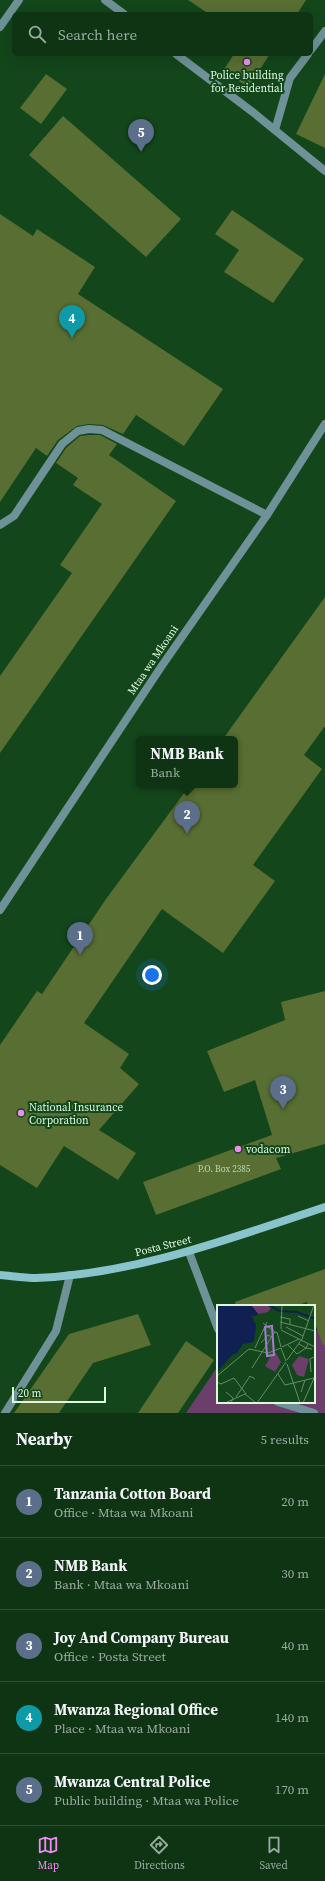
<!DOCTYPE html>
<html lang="en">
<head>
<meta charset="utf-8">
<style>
	:root { --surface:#0e3414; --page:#173c1d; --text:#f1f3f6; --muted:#9baaa0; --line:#2e4f34; --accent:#f18af4 }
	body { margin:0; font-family:"Source Serif 4",serif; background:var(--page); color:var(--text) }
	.scale { position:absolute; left:12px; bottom:10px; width:94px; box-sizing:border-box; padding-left:4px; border:2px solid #ddf8de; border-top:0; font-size:11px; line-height:14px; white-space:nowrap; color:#ddf8de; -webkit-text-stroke:3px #13461b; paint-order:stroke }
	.you { position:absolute; left:152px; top:975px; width:14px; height:14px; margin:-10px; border:3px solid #fff; border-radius:50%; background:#1a73e8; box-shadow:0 0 0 6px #1a73e833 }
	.badge { display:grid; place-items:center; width:26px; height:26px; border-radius:50%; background:var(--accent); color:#fff; font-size:13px; font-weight:700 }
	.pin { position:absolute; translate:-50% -33px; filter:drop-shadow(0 1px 2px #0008) }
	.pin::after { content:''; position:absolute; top:21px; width:14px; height:12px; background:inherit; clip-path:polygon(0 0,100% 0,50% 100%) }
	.popup { position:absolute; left:136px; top:736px; width:102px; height:52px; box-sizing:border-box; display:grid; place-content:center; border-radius:6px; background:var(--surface); filter:drop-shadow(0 1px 3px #0005); font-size:13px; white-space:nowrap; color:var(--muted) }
	.popup b { font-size:15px; color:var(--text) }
	.popup::after { content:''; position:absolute; left:50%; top:100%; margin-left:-8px; border:8px solid transparent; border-top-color:var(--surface) }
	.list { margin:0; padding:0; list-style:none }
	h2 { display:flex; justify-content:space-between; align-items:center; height:52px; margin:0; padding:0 16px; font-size:17px }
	h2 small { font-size:13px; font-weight:400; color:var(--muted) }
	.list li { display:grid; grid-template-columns:26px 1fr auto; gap:12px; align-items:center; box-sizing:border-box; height:72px; padding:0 16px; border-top:1px solid var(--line) }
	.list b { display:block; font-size:15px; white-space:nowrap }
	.list p { margin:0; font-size:13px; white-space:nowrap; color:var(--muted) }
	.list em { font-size:13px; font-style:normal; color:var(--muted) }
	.icon { flex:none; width:22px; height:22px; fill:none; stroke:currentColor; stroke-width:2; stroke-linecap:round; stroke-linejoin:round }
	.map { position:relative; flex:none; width:325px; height:1413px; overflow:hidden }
	.search { position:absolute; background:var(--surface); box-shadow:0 4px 16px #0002; left:12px; right:12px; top:12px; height:44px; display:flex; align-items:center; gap:10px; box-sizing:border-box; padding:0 14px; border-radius:6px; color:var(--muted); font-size:15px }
	.sheet { height:412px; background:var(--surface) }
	nav { display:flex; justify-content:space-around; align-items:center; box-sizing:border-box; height:56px; border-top:1px solid var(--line); background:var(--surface); font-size:11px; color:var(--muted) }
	nav a { display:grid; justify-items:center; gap:2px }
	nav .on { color:var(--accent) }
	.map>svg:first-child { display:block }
	.green { fill:#6b3e6c }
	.building { fill:#586e32 }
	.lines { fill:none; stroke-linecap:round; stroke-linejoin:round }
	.lane { stroke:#6e9297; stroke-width:8 }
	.street { stroke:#6e9297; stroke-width:8 }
	.secondary { stroke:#89c3cb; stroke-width:8 }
	.poi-dot { fill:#f18af4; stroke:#13461b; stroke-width:1.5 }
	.labels { text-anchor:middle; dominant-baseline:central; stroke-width:4; stroke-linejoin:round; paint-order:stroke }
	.number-label { font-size:9px; fill:#bcd6b3 }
	.poi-label { font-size:11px; fill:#ddf8de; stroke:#13461b; text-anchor:start }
	.street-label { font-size:11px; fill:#ddf8de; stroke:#13461b }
	.inset-river { fill:none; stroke:#102052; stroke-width:2 }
	.inset-road { fill:none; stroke:#648d69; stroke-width:1 }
	.view { fill:#a27ecb; fill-opacity:0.15; stroke:#a27ecb; stroke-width:2 }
	.inset-edge { fill:none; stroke:#ddf8de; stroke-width:2 }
</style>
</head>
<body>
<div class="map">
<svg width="325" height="1413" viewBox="0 0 325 1413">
	<rect width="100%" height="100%" fill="#13461b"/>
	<path class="green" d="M 325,1328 L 325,1413 L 186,1413 L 218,1366 L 218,1402 L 314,1402 L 314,1331 Z"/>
	<path class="building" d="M 188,0 L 306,0 L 297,14 L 209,14 Z
		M 234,54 L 270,54 L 248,87 L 223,71 Z
		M 46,74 L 67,89 L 41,124 L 20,108 Z
		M 325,74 L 325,148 L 296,134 Z
		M 63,116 L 181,219 L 146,257 L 29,155 Z
		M 232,210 L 304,259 L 273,303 L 224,272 L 239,250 L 215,234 Z
		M 0,214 L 33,236 L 37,229 L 95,267 L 78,294 L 223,389 L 184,446 L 136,415 L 123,434 L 103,425 L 89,424 L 77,426 L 58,440 L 47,456 L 36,448 L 0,502 Z
		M 89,435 L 100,435 L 117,444 L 109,455 L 176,501 L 0,753 L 0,676 L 72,573 L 60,565 L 102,504 L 73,485 L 78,478 L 56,463 L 66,448 L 80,436 Z
		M 325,597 L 325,726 L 304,755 L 322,769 L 253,865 L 275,881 L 223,953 L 162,909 L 84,1023 L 129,1054 L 120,1068 L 139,1084 L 99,1130 L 136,1153 L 118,1180 L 64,1146 L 37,1188 L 0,1165 L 0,1045 L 37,991 L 42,994 L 106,899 L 190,785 L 235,785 L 235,739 L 223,739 Z
		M 325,991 L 325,1144 L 276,1158 L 281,1169 L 156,1215 L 143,1182 L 272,1135 L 255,1080 L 224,1092 L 207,1051 L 285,1020 L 281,1002 Z
		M 325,1269 L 325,1345 L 323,1345 L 314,1321 L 314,1306 L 308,1306 L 307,1302 L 296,1306 L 236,1306 L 235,1302 Z
		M 138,1314 L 151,1345 L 93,1363 L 59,1413 L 14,1413 L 69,1334 Z
		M 186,1341 L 214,1360 L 178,1413 L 138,1413 Z"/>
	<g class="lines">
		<path class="lane" d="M 311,50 L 325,31
			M 275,130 L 290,78 L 308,54
			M 0,525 L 14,516 L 62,444 L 78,431 L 89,429 L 102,430 L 267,515
			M 189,1252 L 218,1329
			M 278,1402 L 314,1413
			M 5,1413 L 56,1331 L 70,1275"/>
		<path class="street" d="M 105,0 L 124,14
			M 0,27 L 19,0
			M 176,54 L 254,113 L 325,171
			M 0,910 L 161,667 L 267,515 L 325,424"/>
		<path class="secondary" d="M 0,1275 C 12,1276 24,1278 36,1278 C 136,1274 231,1238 325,1207"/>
	</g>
	<g class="poi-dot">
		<circle cx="247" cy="62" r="4"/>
		<circle cx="21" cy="1113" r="4"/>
		<circle cx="238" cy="1149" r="4"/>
	</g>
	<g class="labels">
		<g class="number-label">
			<text x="224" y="1169">P.O. Box 2385</text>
		</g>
		<g class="poi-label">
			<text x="247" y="75" text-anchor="middle">Police building<tspan x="247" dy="13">for Residential</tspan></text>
			<text x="29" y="1107">National Insurance<tspan x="29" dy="13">Corporation</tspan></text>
			<text x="246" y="1149">vodacom</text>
		</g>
		<g class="street-label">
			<text transform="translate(153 660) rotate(-56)">Mtaa wa Mkoani</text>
			<text transform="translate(163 1246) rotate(-14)">Posta Street</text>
		</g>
	</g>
	<g transform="translate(217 1305)">
		<rect width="98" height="98" fill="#13461b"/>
		<path d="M 34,0 L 49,0 L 54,3 L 51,7 L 41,9 ZM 59,48 L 64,57 L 58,67 L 48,61 L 55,49 ZM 82,51 L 92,54 L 87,72 L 80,70 L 75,60 Z" fill="#6b3e6c"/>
		<path d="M 0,0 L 34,0 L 41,9 L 39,11 L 34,11 L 39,20 L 37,37 L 26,39 L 19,49 L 16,49 L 0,67 Z" fill="#102052"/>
		<path class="inset-river" d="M 14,0 L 36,14M 52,0 L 62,6 L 80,7 L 98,14M 0,24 L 20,29 L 30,38"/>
		<path class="inset-road" d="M 81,11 L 92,16M 63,12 L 73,14 L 73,19M 63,17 L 98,26M 46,18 L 58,27M 69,22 L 86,31M 64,24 L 65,0M 64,25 L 98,42M 60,27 L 64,42M 44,38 L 51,30 L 55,32M 82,39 L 89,43 L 91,39M 71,40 L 80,49 L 89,43 L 95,44M 65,42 L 82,34M 38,43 L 50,17M 64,43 L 69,56M 70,55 L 85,34 L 97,0M 70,59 L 83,98M 35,63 L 57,28 L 60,27M 94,67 L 93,54 L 97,52M 61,69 L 68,80 L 97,73M 0,71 L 32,44 L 51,48 L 64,43M 0,77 L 4,79 L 17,73 L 29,89M 9,87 L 16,93 L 14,98M 84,87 L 88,75M 19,92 L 33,71 L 38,74M 8,98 L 28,89 L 39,98M 40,98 L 69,57M 86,98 L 98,71"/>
		<path class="view" d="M 55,21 L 57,50 L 50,51 L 48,22 Z"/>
		<rect width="98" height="98" class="inset-edge"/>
	</g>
</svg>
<div class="scale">20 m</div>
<div class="you"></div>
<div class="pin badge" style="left:80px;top:955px;background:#5c6f8a">1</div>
<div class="pin badge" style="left:187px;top:834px;background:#5c6f8a">2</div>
<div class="popup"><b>NMB Bank</b>Bank</div>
<div class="pin badge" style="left:283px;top:1109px;background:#5c6f8a">3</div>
<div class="pin badge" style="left:72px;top:338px;background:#0f9aa8">4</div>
<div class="pin badge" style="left:141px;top:152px;background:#5c6f8a">5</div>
<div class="search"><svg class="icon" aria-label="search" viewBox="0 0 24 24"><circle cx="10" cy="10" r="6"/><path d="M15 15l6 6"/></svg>Search here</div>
</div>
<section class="sheet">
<h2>Nearby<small>5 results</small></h2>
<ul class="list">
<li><span class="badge" style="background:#5c6f8a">1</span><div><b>Tanzania Cotton Board</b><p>Office · Mtaa wa Mkoani</p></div><em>20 m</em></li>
<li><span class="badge" style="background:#5c6f8a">2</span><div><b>NMB Bank</b><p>Bank · Mtaa wa Mkoani</p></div><em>30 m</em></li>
<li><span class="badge" style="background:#5c6f8a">3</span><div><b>Joy And Company Bureau</b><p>Office · Posta Street</p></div><em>40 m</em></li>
<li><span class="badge" style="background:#0f9aa8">4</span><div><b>Mwanza Regional Office</b><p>Place · Mtaa wa Mkoani</p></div><em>140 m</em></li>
<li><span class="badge" style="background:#5c6f8a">5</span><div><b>Mwanza Central Police</b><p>Public building · Mtaa wa Police</p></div><em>170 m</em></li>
</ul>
</section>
<nav>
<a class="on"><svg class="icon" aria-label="map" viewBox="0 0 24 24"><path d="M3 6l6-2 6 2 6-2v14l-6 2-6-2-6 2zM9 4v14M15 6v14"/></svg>Map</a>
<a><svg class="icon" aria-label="directions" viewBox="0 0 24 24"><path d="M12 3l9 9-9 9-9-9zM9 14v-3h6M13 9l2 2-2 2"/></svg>Directions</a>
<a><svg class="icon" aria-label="saved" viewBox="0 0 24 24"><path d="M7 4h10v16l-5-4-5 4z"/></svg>Saved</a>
</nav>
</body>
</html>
